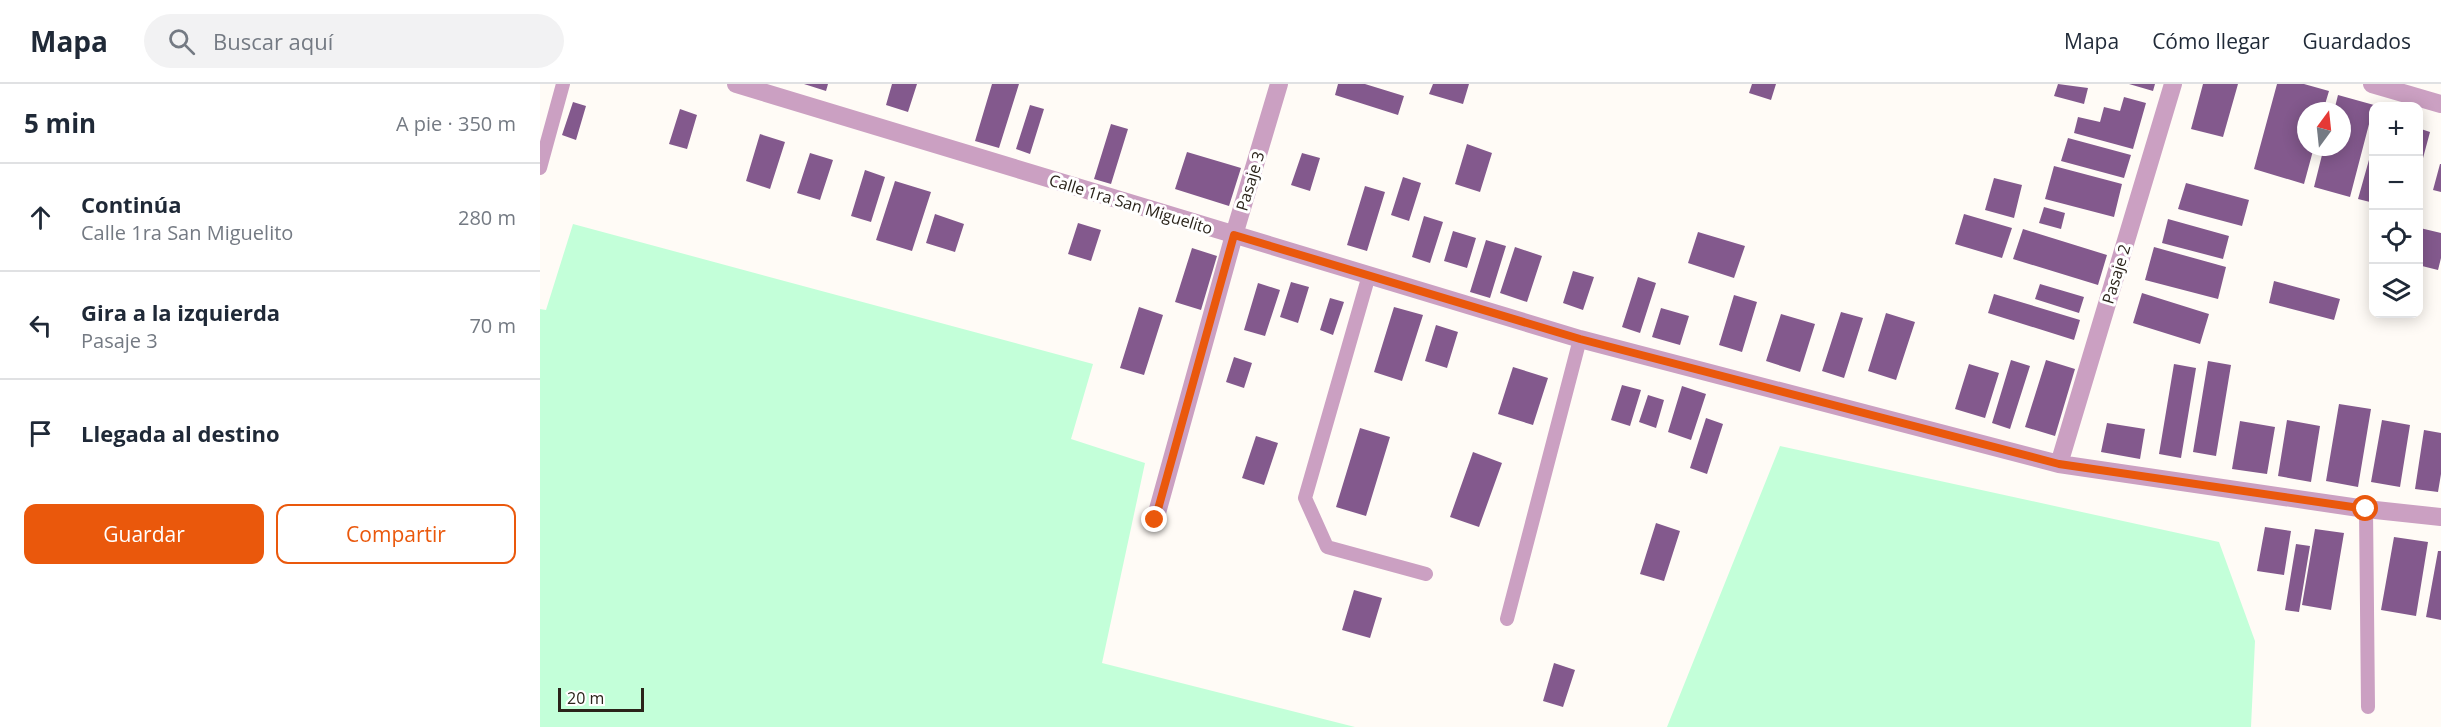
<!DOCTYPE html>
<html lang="es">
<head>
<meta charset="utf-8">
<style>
	:root { --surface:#fff; --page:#f2f2f3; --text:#1f2937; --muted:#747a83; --line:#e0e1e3; --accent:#ea580c }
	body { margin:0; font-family:"Open Sans",sans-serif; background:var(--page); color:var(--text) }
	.controls { position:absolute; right:18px; top:18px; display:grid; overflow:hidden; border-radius:12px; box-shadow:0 3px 15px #0003 }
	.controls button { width:54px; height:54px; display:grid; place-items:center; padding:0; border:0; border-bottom:2px solid var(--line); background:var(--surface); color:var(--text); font:30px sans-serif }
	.compass { position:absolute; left:1757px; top:18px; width:54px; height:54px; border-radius:50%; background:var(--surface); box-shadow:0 3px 15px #0003; rotate:15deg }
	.scale { position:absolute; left:18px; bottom:15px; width:86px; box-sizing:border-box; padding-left:6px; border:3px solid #2a231a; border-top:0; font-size:16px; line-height:21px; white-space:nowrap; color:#2a231a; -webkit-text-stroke:4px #fff; paint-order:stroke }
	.stop { position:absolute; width:18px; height:18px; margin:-14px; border:4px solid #ea580c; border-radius:50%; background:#fff }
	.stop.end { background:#ea580c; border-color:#fff; box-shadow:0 2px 6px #0008 }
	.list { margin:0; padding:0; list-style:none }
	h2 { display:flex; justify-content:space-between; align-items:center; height:78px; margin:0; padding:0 24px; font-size:26px }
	h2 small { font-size:20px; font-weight:400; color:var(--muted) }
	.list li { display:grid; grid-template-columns:39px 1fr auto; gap:18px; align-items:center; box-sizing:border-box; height:108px; padding:0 24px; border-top:2px solid var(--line) }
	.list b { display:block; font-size:22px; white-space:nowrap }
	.list p { margin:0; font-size:20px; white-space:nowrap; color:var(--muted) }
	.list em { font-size:20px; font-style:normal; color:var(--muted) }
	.actions { display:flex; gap:12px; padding:18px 24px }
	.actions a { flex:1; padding:14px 0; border:2px solid var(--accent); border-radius:12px; text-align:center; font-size:21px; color:var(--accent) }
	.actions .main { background:var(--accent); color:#fff }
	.icon { flex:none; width:33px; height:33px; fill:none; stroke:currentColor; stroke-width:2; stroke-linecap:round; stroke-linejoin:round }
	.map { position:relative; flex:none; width:1901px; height:643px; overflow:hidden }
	header { display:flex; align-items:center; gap:36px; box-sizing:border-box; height:84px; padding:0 30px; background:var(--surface); border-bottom:2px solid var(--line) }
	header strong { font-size:28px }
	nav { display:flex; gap:33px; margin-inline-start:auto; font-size:21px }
	.search { width:420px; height:54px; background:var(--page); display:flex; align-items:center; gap:15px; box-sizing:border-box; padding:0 21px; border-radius:33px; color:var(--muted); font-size:22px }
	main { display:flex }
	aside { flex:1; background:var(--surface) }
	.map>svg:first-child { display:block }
	.green { fill:#c3ffd9 }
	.building { fill:#83598d }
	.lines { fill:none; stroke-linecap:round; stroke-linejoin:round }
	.lane { stroke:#cba0c2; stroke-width:14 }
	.street { stroke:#cba0c2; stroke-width:18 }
	.route { stroke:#ea580c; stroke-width:8 }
	.labels { text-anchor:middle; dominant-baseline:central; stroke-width:6; stroke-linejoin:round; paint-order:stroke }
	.street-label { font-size:16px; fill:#2a231a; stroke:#fff }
</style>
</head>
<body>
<header>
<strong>Mapa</strong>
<div class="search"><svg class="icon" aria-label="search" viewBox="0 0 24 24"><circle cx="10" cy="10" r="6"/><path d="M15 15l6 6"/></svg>Buscar aquí</div>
<nav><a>Mapa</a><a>Cómo llegar</a><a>Guardados</a></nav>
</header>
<main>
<aside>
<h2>5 min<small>A pie · 350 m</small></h2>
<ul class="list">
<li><svg class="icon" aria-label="ahead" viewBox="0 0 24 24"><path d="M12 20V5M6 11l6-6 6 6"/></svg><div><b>Continúa</b><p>Calle 1ra San Miguelito</p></div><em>280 m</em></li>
<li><svg class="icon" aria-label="left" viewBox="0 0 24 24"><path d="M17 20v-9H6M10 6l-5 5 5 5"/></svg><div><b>Gira a la izquierda</b><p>Pasaje 3</p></div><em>70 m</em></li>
<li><svg class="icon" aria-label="arrive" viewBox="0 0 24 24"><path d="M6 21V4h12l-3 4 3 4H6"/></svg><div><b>Llegada al destino</b></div></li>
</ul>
<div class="actions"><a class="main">Guardar</a><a>Compartir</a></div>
</aside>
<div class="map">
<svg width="1901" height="643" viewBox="0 0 1901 643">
	<rect width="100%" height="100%" fill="#fffbf6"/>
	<path class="green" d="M 33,140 L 553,280 L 531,355 L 605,379 L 562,579 L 815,643 L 0,643 L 0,225 L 6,226 Z
		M 1240,362 L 1679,458 L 1715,557 L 1711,643 L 1127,643 Z"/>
	<path class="building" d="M 264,0 L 288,0 L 286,7 Z
		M 352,0 L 377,0 L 368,28 L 346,21 Z
		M 452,0 L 479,0 L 459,64 L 435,57 Z
		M 798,0 L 825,0 L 864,12 L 858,31 L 795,11 Z
		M 893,0 L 929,0 L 923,20 L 889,10 Z
		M 1212,0 L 1236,0 L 1231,16 L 1209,9 Z
		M 1518,0 L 1548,4 L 1544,20 L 1514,12 Z
		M 1589,0 L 1615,0 L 1613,7 Z
		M 1663,0 L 1698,0 L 1683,53 L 1651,45 Z
		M 1737,0 L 1764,0 L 1789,7 L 1783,27 L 1766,27 L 1766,63 L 1774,63 L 1764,100 L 1714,85 Z
		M 1798,11 L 1834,21 L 1810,113 L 1774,103 L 1784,63 L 1802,63 L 1802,27 L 1794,27 Z
		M 1584,13 L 1606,19 L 1593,65 L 1534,49 L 1538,33 L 1560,38 L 1564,23 L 1580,27 Z
		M 33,18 L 46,22 L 36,56 L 22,51 Z
		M 490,21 L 504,25 L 490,70 L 476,65 Z
		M 140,25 L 157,31 L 147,65 L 129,60 Z
		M 571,40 L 588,45 L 571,100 L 554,95 Z
		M 1878,44 L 1890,48 L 1879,89 L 1878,88 Z
		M 220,50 L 245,58 L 230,105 L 206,97 Z
		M 1528,54 L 1591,71 L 1584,94 L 1521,77 Z
		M 1834,58 L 1834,119 L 1818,115 Z
		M 927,60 L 952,69 L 940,108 L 915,100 Z
		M 647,68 L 701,84 L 689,122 L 635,105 Z
		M 270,69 L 293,76 L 280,116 L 257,109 Z
		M 762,69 L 780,74 L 770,107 L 751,101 Z
		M 1900,80 L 1901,80 L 1901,108 L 1893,106 Z
		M 1514,82 L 1582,100 L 1574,133 L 1505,115 Z
		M 325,86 L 345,93 L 331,138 L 311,132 Z
		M 863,93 L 881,99 L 869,137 L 851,131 Z
		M 1454,94 L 1482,101 L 1474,134 L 1445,126 Z
		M 355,97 L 391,108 L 372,167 L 336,156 Z
		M 1646,99 L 1709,116 L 1702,142 L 1638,125 Z
		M 825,102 L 845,108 L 827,167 L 807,161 Z
		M 1504,123 L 1525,129 L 1521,145 L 1499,139 Z
		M 395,130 L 424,140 L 415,168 L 386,159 Z
		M 1424,130 L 1472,144 L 1462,174 L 1415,160 Z
		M 884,132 L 903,138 L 890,179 L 872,173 Z
		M 1628,135 L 1689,152 L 1683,175 L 1622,159 Z
		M 538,139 L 561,146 L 551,177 L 528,170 Z
		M 1880,144 L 1901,149 L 1901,174 L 1898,186 L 1878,181 Z
		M 1483,145 L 1567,171 L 1558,201 L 1473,175 Z
		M 913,147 L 936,154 L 927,184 L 904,177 Z
		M 1158,148 L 1205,162 L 1194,194 L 1148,179 Z
		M 946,156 L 966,162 L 950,214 L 930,208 Z
		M 975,163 L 1002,172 L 987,218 L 960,209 Z
		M 1614,163 L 1686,183 L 1678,215 L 1605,196 Z
		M 652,164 L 677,172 L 661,226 L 635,218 Z
		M 1033,187 L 1054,193 L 1043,226 L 1023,219 Z
		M 1098,193 L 1116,199 L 1100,249 L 1082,243 Z
		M 1734,197 L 1800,215 L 1794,236 L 1729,219 Z
		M 751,198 L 769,203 L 758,239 L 740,233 Z
		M 718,199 L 740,206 L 725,252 L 704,246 Z
		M 1500,200 L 1544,213 L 1539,229 L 1495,215 Z
		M 1602,209 L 1669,230 L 1660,260 L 1593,239 Z
		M 1454,210 L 1540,236 L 1534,256 L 1448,229 Z
		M 1194,211 L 1217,218 L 1202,268 L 1179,261 Z
		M 790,214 L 804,218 L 793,251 L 780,246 Z
		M 599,223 L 623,231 L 604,291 L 580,284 Z
		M 854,223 L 883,231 L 862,297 L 834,288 Z
		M 1121,224 L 1149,232 L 1140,261 L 1112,253 Z
		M 1301,228 L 1323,234 L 1304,294 L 1282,287 Z
		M 1346,229 L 1375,238 L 1356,296 L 1328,287 Z
		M 1241,230 L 1275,240 L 1260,288 L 1226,277 Z
		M 896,241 L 918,248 L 907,284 L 885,277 Z
		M 694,273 L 712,279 L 704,304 L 686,298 Z
		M 1471,276 L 1490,282 L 1470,345 L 1452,339 Z
		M 1506,276 L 1535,285 L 1515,352 L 1485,343 Z
		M 1668,277 L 1691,281 L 1676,372 L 1653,368 Z
		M 1429,280 L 1459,289 L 1445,334 L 1415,325 Z
		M 1634,280 L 1656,284 L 1641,374 L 1619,370 Z
		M 973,283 L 1008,294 L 993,341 L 958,330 Z
		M 1082,301 L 1101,306 L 1090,342 L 1071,336 Z
		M 1142,302 L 1166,310 L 1151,356 L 1128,348 Z
		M 1108,311 L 1124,316 L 1116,344 L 1099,338 Z
		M 1799,320 L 1831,325 L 1818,403 L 1786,397 Z
		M 1166,334 L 1183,340 L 1167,390 L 1150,384 Z
		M 1747,336 L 1780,342 L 1771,398 L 1738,392 Z
		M 1842,336 L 1870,341 L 1860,403 L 1831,398 Z
		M 1700,337 L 1735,343 L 1727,390 L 1692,385 Z
		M 1567,339 L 1605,345 L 1600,375 L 1561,368 Z
		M 820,344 L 850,353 L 826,432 L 796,423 Z
		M 1884,346 L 1901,349 L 1901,390 L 1898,408 L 1875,405 Z
		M 716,352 L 738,359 L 724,401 L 702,394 Z
		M 933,368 L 962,379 L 939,443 L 910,433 Z
		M 1116,439 L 1140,447 L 1124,497 L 1100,490 Z
		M 1725,443 L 1751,447 L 1744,491 L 1717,487 Z
		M 1775,445 L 1804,449 L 1791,526 L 1762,521 Z
		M 1854,453 L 1888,458 L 1876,532 L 1841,526 Z
		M 1756,460 L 1770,462 L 1759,528 L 1745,526 Z
		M 1898,467 L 1901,467 L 1901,536 L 1886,533 Z
		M 814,506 L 842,514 L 830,554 L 802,546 Z
		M 1014,579 L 1035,586 L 1023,623 L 1003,617 Z"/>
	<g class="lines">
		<path class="lane" d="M 0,84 L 23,0
			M 829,191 L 765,414 L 787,463 L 886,490
			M 1826,425 L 1828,623
			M 967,535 L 1040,255"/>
		<path class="street" d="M 196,0 L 1040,255 L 1519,380 L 1826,425 L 1901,433
			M 1832,0 L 1901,20
			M 1519,380 L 1633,0
			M 615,436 L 694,151 L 739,0"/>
	</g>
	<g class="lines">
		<path class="route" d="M 615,436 L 694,151 L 1040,255 L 1519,380 L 1826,425"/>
	</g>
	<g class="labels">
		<g class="street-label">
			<text transform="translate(710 97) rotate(-73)">Pasaje 3</text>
			<text transform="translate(591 120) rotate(17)">Calle 1ra San Miguelito</text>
			<text transform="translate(1576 190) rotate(-73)">Pasaje 2</text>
		</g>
	</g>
</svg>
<div class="controls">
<button>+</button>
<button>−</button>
<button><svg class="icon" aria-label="locate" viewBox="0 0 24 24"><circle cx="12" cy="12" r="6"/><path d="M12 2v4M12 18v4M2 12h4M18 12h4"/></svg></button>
<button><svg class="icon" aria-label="layers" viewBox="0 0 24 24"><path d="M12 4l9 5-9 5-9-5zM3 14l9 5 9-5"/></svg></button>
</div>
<svg class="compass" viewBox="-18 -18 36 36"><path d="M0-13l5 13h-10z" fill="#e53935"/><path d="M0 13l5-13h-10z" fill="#747a83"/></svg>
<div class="scale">20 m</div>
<div class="stop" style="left:1826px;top:425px"></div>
<div class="stop end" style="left:615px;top:436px"></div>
</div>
</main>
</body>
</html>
